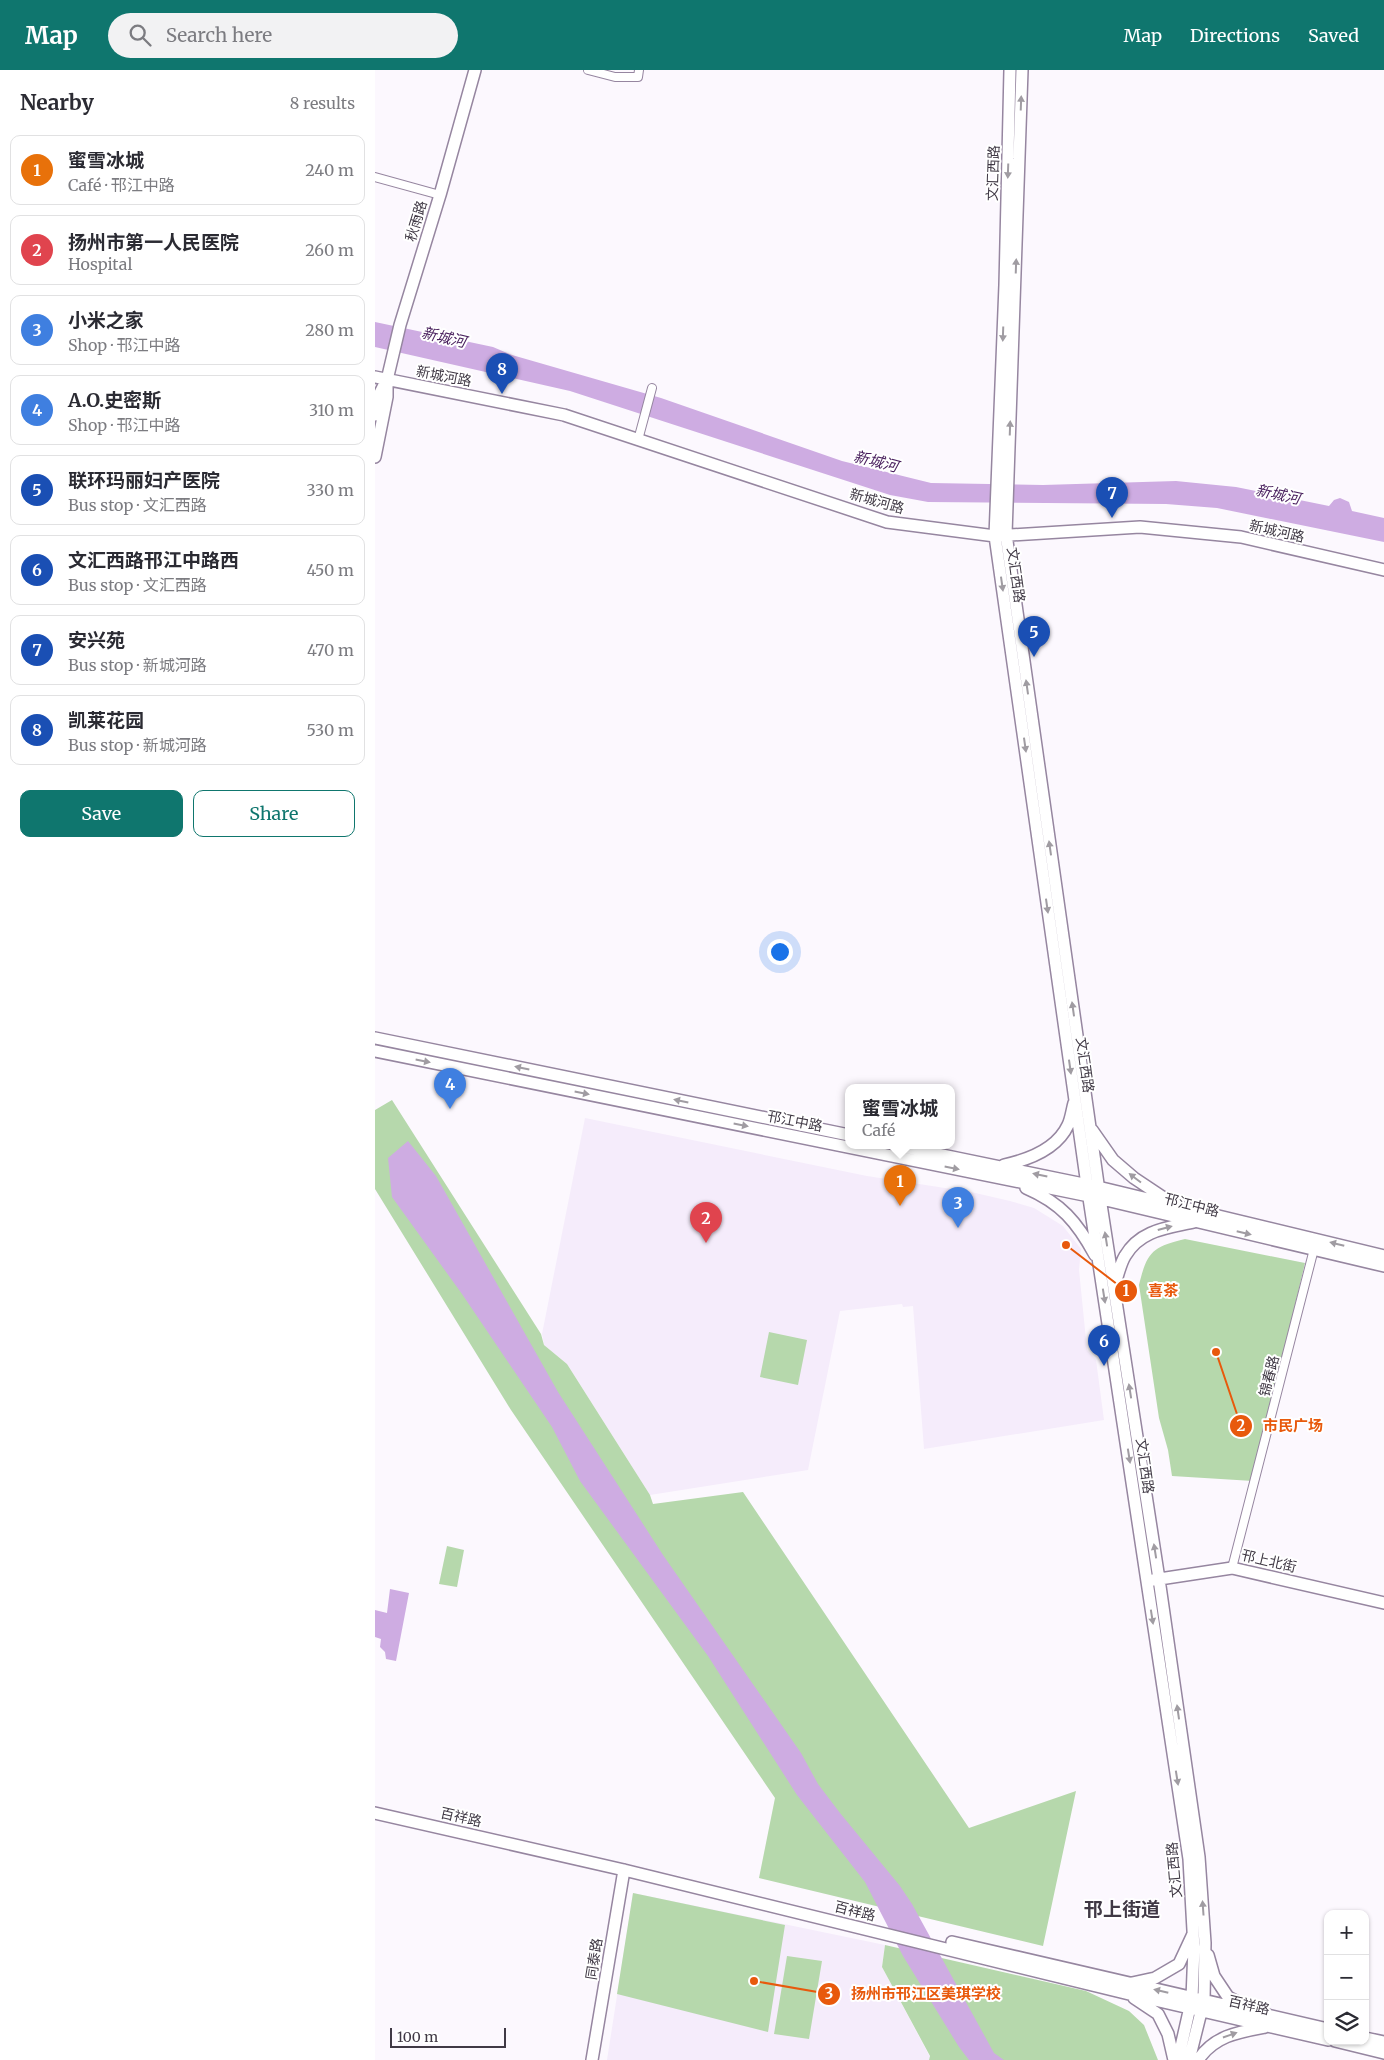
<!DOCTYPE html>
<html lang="en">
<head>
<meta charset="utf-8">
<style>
	:root { --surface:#fff; --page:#f2f2f3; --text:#2b2b33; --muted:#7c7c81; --line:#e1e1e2; --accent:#0f766e }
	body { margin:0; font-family:Merriweather,"Noto Sans SC",serif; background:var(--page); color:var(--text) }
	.controls { position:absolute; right:15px; bottom:15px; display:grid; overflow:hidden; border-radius:10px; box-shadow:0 1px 4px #0004 }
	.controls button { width:45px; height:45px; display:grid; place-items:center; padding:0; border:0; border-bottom:1px solid var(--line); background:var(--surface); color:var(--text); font:25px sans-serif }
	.scale { position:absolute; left:15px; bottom:12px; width:116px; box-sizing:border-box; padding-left:5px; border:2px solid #403945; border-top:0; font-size:14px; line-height:18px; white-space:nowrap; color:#403945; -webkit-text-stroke:4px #fff; paint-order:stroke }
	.you { position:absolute; left:404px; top:881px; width:18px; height:18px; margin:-12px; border:4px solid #fff; border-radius:50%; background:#1a73e8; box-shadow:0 0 0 8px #1a73e833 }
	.badge { display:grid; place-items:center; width:32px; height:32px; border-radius:50%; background:var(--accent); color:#fff; font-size:16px; font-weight:700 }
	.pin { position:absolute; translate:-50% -41px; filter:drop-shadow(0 1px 2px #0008) }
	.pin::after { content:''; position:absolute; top:26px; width:18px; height:15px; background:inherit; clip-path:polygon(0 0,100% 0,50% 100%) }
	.popup { position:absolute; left:470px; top:1014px; width:110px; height:65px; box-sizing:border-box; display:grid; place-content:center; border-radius:10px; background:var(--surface); filter:drop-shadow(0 1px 4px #0005); font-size:16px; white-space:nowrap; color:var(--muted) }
	.popup b { font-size:19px; color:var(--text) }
	.popup::after { content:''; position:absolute; left:50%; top:100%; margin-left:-10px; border:10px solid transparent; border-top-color:var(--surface) }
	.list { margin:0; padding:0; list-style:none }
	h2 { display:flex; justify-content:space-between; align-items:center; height:65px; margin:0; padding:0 20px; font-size:21px }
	h2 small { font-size:16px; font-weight:400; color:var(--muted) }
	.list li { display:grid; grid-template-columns:32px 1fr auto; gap:15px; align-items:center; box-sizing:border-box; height:70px; margin:0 10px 10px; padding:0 10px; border:1px solid var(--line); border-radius:10px }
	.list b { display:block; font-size:19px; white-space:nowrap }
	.list p { margin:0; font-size:16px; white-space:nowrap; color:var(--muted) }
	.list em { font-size:16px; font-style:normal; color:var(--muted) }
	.actions { display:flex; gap:10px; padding:15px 20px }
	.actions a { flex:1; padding:11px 0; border:1px solid var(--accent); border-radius:10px; text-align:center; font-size:18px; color:var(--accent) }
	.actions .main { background:var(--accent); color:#fff }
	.icon { flex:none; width:28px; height:28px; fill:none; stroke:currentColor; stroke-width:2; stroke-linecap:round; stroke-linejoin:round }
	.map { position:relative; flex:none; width:1009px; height:1990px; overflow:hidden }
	header { display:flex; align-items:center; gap:30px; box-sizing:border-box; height:70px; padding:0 25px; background:var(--accent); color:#fff }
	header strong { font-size:24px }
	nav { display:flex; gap:28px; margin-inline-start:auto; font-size:18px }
	.search { width:350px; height:45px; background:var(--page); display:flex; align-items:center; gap:12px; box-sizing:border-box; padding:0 18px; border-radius:28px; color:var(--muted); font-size:19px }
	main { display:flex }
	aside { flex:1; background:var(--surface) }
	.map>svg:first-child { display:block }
	.built { fill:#f5ecfb }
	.green { fill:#b6d8ac }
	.water { fill:#ceace2 }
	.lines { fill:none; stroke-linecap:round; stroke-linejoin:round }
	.street-casing { stroke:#9686a0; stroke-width:10 }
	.secondary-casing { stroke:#9686a0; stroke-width:14 }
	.street { stroke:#fff; stroke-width:8 }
	.secondary { stroke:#fff; stroke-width:11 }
	.oneway { fill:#a09ca2 }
	.labels { text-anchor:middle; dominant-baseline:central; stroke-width:4; stroke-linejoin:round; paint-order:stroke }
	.street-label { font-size:14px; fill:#403945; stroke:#fff }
	.water-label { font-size:15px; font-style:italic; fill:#461c5b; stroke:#fff }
	.district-label { font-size:19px; font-weight:bold; fill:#403945; stroke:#fff }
	.leader { fill:none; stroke:#e8590c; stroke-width:2 }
	.callout-dot { fill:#e8590c; stroke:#fff; stroke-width:2 }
	.mark-label { font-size:15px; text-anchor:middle; font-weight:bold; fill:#fff }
	.callout-label { font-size:15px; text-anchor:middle; font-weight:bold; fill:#e8590c; stroke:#fff; stroke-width:4; stroke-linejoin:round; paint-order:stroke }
</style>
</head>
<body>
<header>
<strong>Map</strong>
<div class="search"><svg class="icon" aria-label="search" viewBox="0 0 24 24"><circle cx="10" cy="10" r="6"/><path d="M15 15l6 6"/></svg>Search here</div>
<nav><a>Map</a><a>Directions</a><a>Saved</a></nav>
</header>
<main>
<aside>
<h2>Nearby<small>8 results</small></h2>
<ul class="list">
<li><span class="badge" style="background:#e8710a">1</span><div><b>蜜雪冰城</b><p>Café · 邗江中路</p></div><em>240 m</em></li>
<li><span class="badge" style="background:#e0444e">2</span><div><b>扬州市第一人民医院</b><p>Hospital</p></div><em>260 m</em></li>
<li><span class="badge" style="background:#3f7fe0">3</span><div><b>小米之家</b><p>Shop · 邗江中路</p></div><em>280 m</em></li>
<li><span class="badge" style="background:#3f7fe0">4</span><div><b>A.O.史密斯</b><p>Shop · 邗江中路</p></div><em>310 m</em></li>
<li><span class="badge" style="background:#1a4fb4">5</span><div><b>联环玛丽妇产医院</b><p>Bus stop · 文汇西路</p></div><em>330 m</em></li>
<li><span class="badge" style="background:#1a4fb4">6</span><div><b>文汇西路邗江中路西</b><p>Bus stop · 文汇西路</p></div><em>450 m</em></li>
<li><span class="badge" style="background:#1a4fb4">7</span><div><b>安兴苑</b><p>Bus stop · 新城河路</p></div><em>470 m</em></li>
<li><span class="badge" style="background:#1a4fb4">8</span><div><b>凯莱花园</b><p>Bus stop · 新城河路</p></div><em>530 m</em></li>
</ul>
<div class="actions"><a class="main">Save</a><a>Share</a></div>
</aside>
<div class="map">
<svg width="1009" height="1990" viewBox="0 0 1009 1990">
	<rect width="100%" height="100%" fill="#fcf8fe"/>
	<path class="built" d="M 210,1048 L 492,1106 L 596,1122 L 635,1131 L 659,1138 L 672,1146 L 688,1156 L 706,1179 L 704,1200 L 712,1280 L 721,1290 L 729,1350 L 549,1379 L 538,1236 L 528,1237 L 527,1234 L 465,1241 L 433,1400 L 275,1425 L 192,1294 L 169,1275 L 167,1264 Z
		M 258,1823 L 510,1875 L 507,1897 L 555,1987 L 554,1990 L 232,1990 Z"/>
	<path class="green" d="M 17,1030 L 166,1264 L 169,1275 L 192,1294 L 275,1425 L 278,1434 L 368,1422 L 594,1758 L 701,1721 L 668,1876 L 384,1808 L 400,1728 L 136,1340 L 0,1119 L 0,1040 Z
		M 810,1169 L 930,1193 L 878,1411 L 797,1406 L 793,1380 L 784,1348 L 764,1215 C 772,1182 777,1177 810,1169 Z
		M 394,1262 L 432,1270 L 423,1315 L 385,1307 Z
		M 72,1476 L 89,1480 L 82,1517 L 64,1514 Z
		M 258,1823 L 410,1855 L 393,1962 L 242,1924 Z
		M 510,1875 L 711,1921 L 754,1941 L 769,1955 L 783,1990 L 554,1990 L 555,1986 L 507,1897 Z
		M 412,1886 L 447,1891 L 434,1969 L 399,1964 Z"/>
	<path class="water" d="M 0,252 L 118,277 L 137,285 L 286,328 L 467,391 L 556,413 L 668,415 L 801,411 L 861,417 L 954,436 L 959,430 L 965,428 L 974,432 L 977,441 L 1009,448 L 1009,472 L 842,438 L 791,434 L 553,432 L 515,425 L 195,321 L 0,277 Z
		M 33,1071 L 61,1106 L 183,1322 L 288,1485 L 426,1683 L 443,1714 L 465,1743 L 525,1816 L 537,1834 L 619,1983 L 629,1990 L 594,1990 L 584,1977 L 528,1886 L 490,1812 L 422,1725 L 333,1586 L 205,1411 L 177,1357 L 87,1224 L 17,1127 L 13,1088 Z
		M 15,1519 L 34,1523 L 21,1591 L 11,1589 L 10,1582 L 5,1577 L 6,1569 L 0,1567 L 0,1540 L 12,1543 Z"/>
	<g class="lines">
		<defs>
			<path id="street" d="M 213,0 L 240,7 L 263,7 L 264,0
				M 0,107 L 65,125
				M 263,370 L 277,318
				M 857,1498 L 939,1179"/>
			<path id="secondary" d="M 635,0 L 630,215 L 620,466 L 712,1115 L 814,1789 L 819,1878 L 817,1928 L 803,1990
				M 647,0 L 631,464 L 725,1128 L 784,1509 L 824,1787 L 830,1873 L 829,1930 L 814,1990
				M 0,307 L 189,345 L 512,452 L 620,466 L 765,457 L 866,467 L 1009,500
				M 0,345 L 4,325 L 11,311
				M 0,387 L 12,327 L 12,310 L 25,255 L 65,125 L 100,0
				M 0,968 L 474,1065
				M 0,981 L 714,1126 L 1009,1196
				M 717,1060 L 738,1090 L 759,1108 L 792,1130
				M 519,1075 L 723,1117 L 1009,1186
				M 629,1095 C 652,1090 682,1079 693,1055 C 696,1049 697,1040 699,1033
				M 651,1118 C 686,1133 702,1152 720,1185
				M 739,1216 C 743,1206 745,1194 750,1186 C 765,1160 792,1158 819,1152
				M 778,1510 L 857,1498 L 1009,1533
				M 0,1743 L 249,1800 L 754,1924 L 953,1970
				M 577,1872 L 953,1959
				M 833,1885 L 839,1906 L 853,1927 L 868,1935
				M 757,1913 L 780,1908 L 804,1894 L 818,1864
				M 759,1928 L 783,1944 L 793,1964 L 799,1990
				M 990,1968 L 1009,1972
				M 960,1971 L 1009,1983
				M 217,1990 L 249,1800
				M 823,1990 C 839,1966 863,1962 890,1957"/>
		</defs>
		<use href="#street" class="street-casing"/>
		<use href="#secondary" class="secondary-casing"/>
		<use href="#street" class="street"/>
		<use href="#secondary" class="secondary"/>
	</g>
	<defs><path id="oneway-solid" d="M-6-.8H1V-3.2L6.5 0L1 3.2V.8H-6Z" transform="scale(1.25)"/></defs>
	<g class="oneway">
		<use href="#oneway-solid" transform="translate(646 33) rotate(-88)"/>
		<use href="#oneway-solid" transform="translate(633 101) rotate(92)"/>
		<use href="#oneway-solid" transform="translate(641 196) rotate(-88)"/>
		<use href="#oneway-solid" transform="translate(628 264) rotate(92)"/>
		<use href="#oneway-solid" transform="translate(635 358) rotate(-88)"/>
		<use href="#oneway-solid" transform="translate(627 514) rotate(82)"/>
		<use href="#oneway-solid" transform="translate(652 617) rotate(-98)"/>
		<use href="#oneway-solid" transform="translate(650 675) rotate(82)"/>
		<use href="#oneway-solid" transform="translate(675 778) rotate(-98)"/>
		<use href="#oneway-solid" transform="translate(672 836) rotate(82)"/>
		<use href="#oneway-solid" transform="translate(698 939) rotate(-98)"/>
		<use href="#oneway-solid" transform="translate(48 991) rotate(11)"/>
		<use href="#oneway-solid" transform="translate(695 997) rotate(82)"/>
		<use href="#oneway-solid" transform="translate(147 998) rotate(-168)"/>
		<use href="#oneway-solid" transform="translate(207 1023) rotate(11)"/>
		<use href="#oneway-solid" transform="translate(306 1031) rotate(-168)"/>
		<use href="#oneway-solid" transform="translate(366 1055) rotate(11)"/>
		<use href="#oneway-solid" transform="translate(577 1098) rotate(11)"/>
		<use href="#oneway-solid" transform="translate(665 1105) rotate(-168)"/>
		<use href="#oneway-solid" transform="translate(760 1108) rotate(-143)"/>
		<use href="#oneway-solid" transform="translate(790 1158) rotate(-15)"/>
		<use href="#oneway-solid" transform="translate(869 1163) rotate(13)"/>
		<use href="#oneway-solid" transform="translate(731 1169) rotate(-99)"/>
		<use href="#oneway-solid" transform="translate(962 1174) rotate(-166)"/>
		<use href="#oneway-solid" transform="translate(729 1226) rotate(81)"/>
		<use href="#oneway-solid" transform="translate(755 1321) rotate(-99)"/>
		<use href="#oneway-solid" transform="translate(754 1386) rotate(81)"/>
		<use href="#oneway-solid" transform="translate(780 1481) rotate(-99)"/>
		<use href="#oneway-solid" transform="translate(777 1547) rotate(81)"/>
		<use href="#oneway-solid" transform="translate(803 1642) rotate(-98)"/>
		<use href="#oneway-solid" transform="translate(802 1708) rotate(81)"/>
		<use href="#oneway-solid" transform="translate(828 1838) rotate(-94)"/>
		<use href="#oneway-solid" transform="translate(786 1921) rotate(-167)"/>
		<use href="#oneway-solid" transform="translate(855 1965) rotate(-19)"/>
	</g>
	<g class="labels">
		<g class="street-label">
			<text transform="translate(618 103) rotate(-88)">文汇西路</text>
			<text transform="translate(41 151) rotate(-73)">秋雨路</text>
			<text transform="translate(69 306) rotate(11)">新城河路</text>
			<text transform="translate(502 431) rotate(16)">新城河路</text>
			<text transform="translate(902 461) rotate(13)">新城河路</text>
			<text transform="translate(641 505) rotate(82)">文汇西路</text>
			<text transform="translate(710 995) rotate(82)">文汇西路</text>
			<text transform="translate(420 1051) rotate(11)">邗江中路</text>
			<text transform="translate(817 1135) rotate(14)">邗江中路</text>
			<text transform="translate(894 1306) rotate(-76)">锦春路</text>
			<text transform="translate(770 1396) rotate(82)">文汇西路</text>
			<text transform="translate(894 1491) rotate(13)">邗上北街</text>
			<text transform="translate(86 1747) rotate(13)">百祥路</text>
			<text transform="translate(799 1800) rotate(-95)">文汇西路</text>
			<text transform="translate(480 1841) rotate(14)">百祥路</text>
			<text transform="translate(219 1889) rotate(-81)">同泰路</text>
			<text transform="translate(874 1935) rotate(13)">百祥路</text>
		</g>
		<g class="water-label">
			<text transform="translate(69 267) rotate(13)">新城河</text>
			<text transform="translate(501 391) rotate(14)">新城河</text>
			<text transform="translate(903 424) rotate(12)">新城河</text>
		</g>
		<g class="district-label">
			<text x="747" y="1839">邗上街道</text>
		</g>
	</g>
	<path class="leader" d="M691 1175L751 1221M841 1282L866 1356M379 1911L454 1924"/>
	<g class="callout-dot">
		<circle cx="691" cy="1175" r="5"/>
		<circle cx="841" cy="1282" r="5"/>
		<circle cx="379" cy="1911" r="5"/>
		<circle cx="751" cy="1221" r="12"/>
		<circle cx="866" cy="1356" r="12"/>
		<circle cx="454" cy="1924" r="12"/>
	</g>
	<g class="mark-label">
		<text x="751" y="1226">1</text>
		<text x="866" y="1361">2</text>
		<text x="454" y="1929">3</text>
	</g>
	<g class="callout-label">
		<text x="788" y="1226">喜茶</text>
		<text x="918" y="1361">市民广场</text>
		<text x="551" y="1929">扬州市邗江区美琪学校</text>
	</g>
</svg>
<div class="controls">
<button>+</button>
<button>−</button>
<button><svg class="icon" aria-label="layers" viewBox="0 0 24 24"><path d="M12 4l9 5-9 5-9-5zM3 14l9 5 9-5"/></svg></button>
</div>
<div class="scale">100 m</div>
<div class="you"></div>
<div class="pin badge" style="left:525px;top:1136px;background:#e8710a">1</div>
<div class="popup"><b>蜜雪冰城</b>Café</div>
<div class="pin badge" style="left:331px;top:1173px;background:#e0444e">2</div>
<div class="pin badge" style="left:583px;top:1158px;background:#3f7fe0">3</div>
<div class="pin badge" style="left:75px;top:1039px;background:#3f7fe0">4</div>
<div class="pin badge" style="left:659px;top:587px;background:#1a4fb4">5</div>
<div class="pin badge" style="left:729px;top:1296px;background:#1a4fb4">6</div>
<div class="pin badge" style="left:737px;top:448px;background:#1a4fb4">7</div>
<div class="pin badge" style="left:127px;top:324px;background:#1a4fb4">8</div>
</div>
</main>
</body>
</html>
